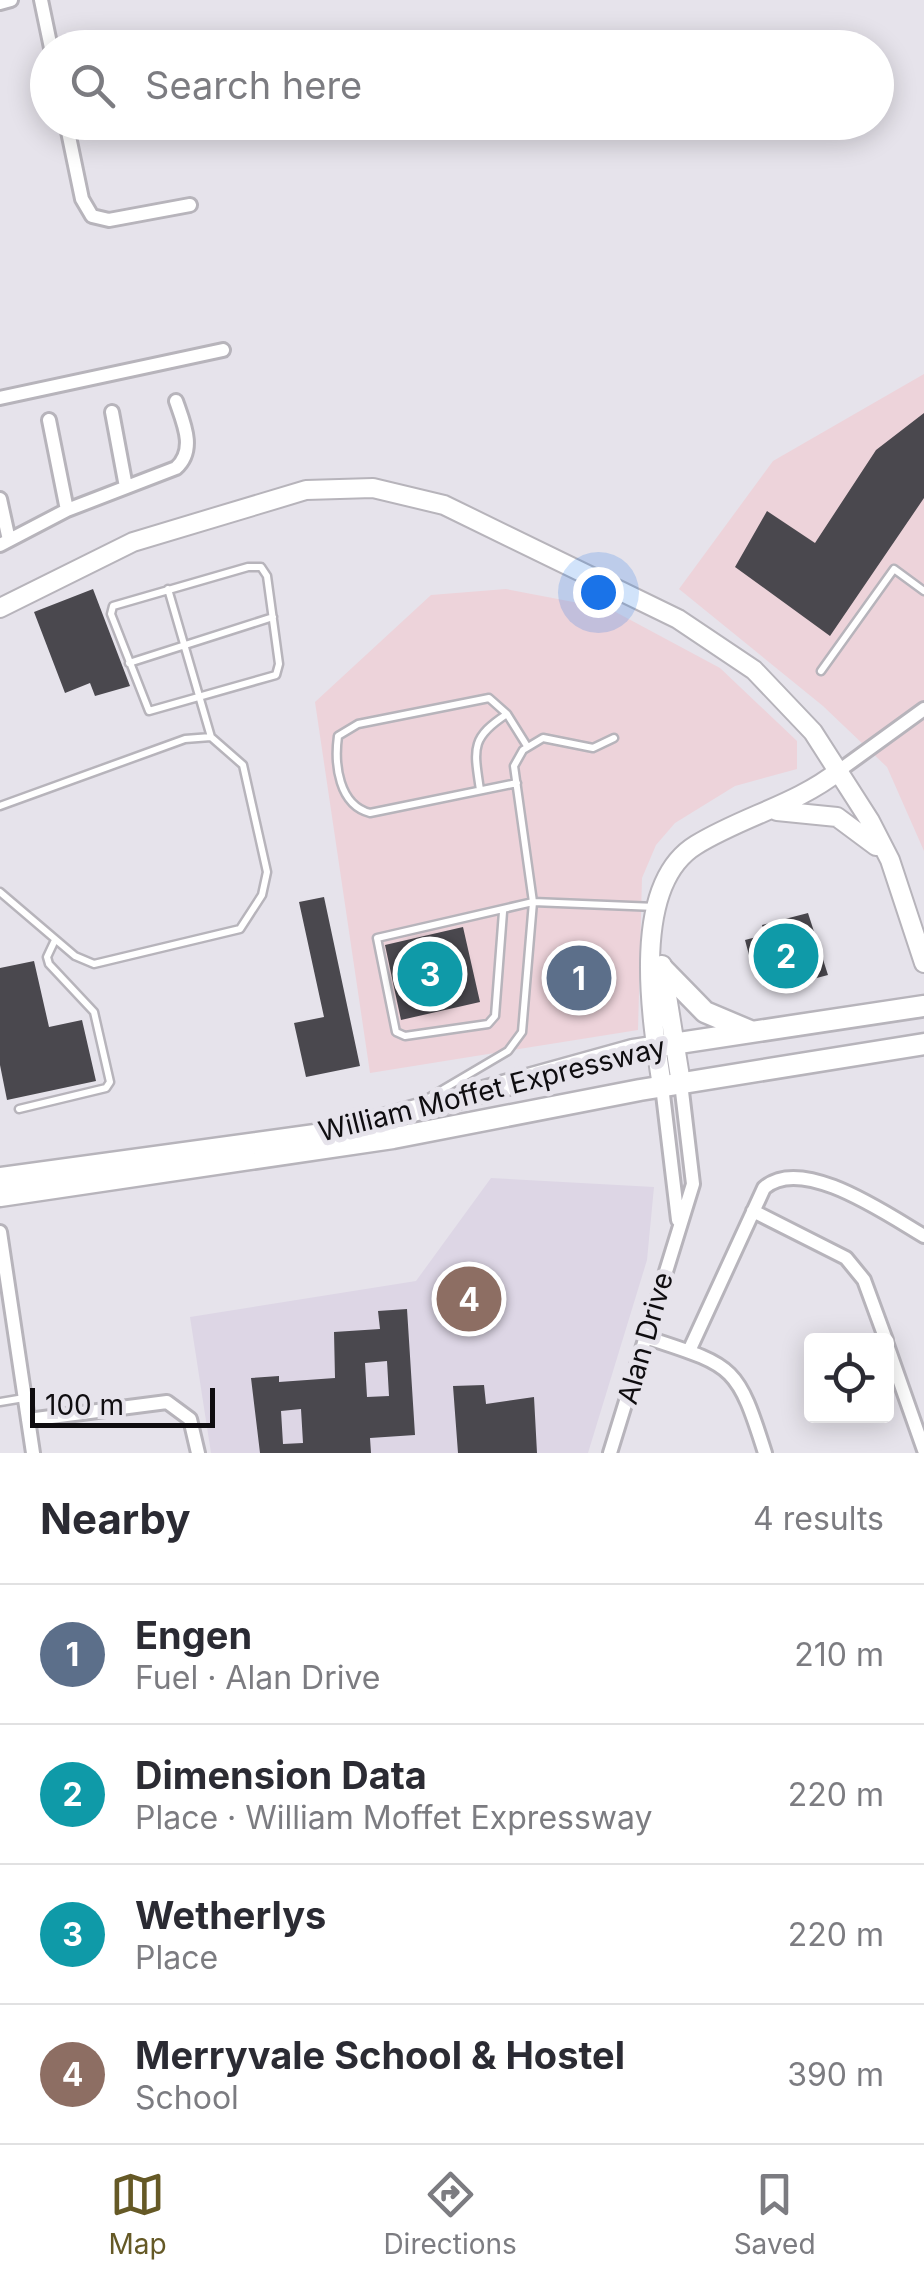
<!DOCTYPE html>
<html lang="en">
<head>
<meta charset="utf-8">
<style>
	:root { --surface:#fff; --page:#f2f2f3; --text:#2b2b33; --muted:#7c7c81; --line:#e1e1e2; --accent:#655926 }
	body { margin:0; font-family:Inter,sans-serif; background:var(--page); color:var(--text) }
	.controls { position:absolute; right:30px; bottom:30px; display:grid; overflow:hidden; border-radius:10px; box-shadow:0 5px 25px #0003 }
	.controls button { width:90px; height:90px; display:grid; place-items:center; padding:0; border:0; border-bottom:2px solid var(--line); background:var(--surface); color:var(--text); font:50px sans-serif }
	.scale { position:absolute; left:30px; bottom:25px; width:185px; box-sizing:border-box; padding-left:10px; border:5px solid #0f0d10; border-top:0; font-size:28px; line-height:35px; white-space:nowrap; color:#0f0d10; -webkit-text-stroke:8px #e6e3eb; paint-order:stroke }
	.you { position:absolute; left:598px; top:592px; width:35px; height:35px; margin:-25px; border:8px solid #fff; border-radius:50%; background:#1a73e8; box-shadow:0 0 0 15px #1a73e833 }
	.badge { display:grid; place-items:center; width:65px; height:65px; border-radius:50%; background:var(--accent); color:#fff; font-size:32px; font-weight:700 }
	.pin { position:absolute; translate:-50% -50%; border:5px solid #fff; box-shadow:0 2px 10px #0006 }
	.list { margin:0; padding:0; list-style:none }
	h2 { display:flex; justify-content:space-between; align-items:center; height:130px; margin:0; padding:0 40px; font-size:42px }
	h2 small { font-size:32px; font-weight:400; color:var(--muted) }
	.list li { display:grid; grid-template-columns:65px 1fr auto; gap:30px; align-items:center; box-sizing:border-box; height:140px; padding:0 40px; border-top:2px solid var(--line) }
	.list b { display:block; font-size:38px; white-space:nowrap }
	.list p { margin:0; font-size:32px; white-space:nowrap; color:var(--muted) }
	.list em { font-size:32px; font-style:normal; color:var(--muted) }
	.icon { flex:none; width:55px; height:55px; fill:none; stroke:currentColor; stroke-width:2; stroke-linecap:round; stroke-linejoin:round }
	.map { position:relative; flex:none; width:924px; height:1453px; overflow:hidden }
	.search { position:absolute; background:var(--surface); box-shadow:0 5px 25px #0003; left:30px; right:30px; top:30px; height:110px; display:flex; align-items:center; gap:25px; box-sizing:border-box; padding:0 35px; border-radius:55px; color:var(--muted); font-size:38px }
	.sheet { height:690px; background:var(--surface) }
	nav { display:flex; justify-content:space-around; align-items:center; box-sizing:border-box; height:140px; border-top:2px solid var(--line); background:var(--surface); font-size:28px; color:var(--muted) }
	nav a { display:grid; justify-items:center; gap:5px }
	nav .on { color:var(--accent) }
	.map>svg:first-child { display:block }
	.commercial { fill:#edd3da }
	.built { fill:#ddd6e5 }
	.building { fill:#4a484e; fill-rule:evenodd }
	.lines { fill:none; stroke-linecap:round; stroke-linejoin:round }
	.lane-casing { stroke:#b7b4bb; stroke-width:11 }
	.street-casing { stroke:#b7b4bb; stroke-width:18 }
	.secondary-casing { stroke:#b7b4bb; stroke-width:22 }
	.primary-casing { stroke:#b7b4bb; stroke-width:25 }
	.lane { stroke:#fff; stroke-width:6 }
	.street { stroke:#fff; stroke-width:12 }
	.secondary { stroke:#fff; stroke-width:18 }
	.primary { stroke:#fff; stroke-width:20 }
	.labels { text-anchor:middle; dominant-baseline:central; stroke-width:10; stroke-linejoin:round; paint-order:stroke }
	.street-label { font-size:28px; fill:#0f0d10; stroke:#e6e3eb }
</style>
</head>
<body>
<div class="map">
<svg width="924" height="1453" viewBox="0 0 924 1453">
	<rect width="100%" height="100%" fill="#e6e3eb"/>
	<path class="commercial" d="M 924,374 L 924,851 L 887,767 L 823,706 L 679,589 L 773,461 Z
		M 506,589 L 610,609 L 720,668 L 797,741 L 797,769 L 735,786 L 675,823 L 656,845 L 642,878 L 638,1030 L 370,1073 L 315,702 L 431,595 Z"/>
	<path class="built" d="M 491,1178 L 654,1187 L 647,1260 L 588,1453 L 211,1453 L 190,1317 L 416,1281 Z"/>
	<path class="building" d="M 924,413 L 924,498 L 830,636 L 735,567 L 767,511 L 815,543 L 876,450 Z
		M 93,589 L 130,686 L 95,696 L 90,683 L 65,693 L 34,612 Z
		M 324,897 L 360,1066 L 306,1077 L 294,1023 L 324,1017 L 299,902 Z
		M 808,913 L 828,975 L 794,984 L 793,978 L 754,974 L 745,940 L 764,935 L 762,925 Z
		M 463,927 L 480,1002 L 401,1020 L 385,945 Z
		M 561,950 L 575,964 L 590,950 L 604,963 L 589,978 L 599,988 L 588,998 L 550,960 Z
		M 34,961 L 49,1027 L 82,1020 L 96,1081 L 7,1100 L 0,1065 L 0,968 Z
		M 407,1309 L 415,1435 L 370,1438 L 371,1453 L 260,1453 L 251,1378 L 279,1376 L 279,1382 L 335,1378 L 334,1332 L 380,1329 L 378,1311 ZM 387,1361 L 389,1396 L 367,1397 L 365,1363 ZM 301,1409 L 303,1443 L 283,1444 L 281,1411 Z
		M 484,1385 L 486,1404 L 534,1397 L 537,1453 L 458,1453 L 453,1386 Z"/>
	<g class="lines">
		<defs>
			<path id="lane" d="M 248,567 L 261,567 L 267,576 L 279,664 L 276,675 L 149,711 L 111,614 L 113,606 Z
				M 168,589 L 211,737
				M 129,663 L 273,617
				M 821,671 L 894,569 L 924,591
				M 517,783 L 370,813 C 339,805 334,765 338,736 L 358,724 L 489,698 L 507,714 L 527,746
				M 480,790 C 474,749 470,738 507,714
				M 0,806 L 185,739 L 211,737 L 243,765 L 267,872 L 262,895 L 240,929 L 94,964 L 75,956 L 0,892
				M 503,912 L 495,1016 L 488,1024 L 405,1036 L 396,1032 L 377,938 L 533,902 L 656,907
				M 425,1100 L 508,1051 L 522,1032 L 533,902 L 514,766 L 523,750 L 543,738 L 593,748 L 614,738
				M 19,1109 L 106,1088 L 110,1082 L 94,1012 L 49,964 L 47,957 L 55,940
				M 0,1402 L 24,1398"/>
			<path id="street" d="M 41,0 L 51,48
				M 0,3 L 11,0
				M 66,122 L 82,199 L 92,216 L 109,220 L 190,205
				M 0,398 L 223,350
				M 112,412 L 126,487
				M 49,420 L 67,510
				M 0,499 L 9,540
				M 0,545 L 67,510 L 176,468 C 196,450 184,424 176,401
				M 840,770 L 924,709
				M 662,1086 L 678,1220
				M 753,1211 L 846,1258 L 864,1280 L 886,1340
				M 0,1232 L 33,1453
				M 645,1337 C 734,1366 737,1364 765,1453
				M 886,1342 L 924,1450
				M 689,1351 L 764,1188 C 802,1154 888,1215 924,1236
				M 28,1420 L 167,1402 L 190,1419 L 198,1453
				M 610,1453 L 693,1184 L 681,1083"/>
			<path id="secondary" d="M 0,608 L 133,542 L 306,490 L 373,488 L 444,505 L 678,619 L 754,670 L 813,732 L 870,821 L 890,860 L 924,963
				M 777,811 L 837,817 L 876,846
				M 662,965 L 681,1083
				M 662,1086 C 652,1021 629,886 696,845 C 743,816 796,805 840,770"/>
			<path id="primary" d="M 662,968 L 705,1012 L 750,1031
				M 0,1178 L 337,1132 L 633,1050 L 924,1006
				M 0,1196 L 393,1138 L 640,1090 L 924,1044"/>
		</defs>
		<use href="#lane" class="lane-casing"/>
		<use href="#street" class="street-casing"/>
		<use href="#secondary" class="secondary-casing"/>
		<use href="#primary" class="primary-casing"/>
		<use href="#lane" class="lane"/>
		<use href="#street" class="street"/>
		<use href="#secondary" class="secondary"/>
		<use href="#primary" class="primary"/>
	</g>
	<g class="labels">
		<g class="street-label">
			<text transform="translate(492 1089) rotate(-14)">William Moffet Expressway</text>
			<text transform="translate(645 1338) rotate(-74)">Alan Drive</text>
		</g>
	</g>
</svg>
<div class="controls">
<button><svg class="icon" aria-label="locate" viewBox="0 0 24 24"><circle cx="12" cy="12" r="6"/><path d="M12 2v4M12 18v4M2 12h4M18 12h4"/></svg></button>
</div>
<div class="scale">100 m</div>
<div class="you"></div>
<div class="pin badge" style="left:579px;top:978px;background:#5c6f8a">1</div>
<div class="pin badge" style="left:786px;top:956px;background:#0f9aa8">2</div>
<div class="pin badge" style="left:430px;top:974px;background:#0f9aa8">3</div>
<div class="pin badge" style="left:469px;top:1299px;background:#8d6e63">4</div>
<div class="search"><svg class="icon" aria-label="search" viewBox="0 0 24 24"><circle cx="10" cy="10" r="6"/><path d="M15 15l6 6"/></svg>Search here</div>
</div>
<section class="sheet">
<h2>Nearby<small>4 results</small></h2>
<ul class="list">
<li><span class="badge" style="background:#5c6f8a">1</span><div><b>Engen</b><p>Fuel · Alan Drive</p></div><em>210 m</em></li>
<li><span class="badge" style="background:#0f9aa8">2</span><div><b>Dimension Data</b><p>Place · William Moffet Expressway</p></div><em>220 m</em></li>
<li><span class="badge" style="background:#0f9aa8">3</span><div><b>Wetherlys</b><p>Place</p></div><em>220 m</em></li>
<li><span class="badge" style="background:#8d6e63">4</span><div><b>Merryvale School &amp; Hostel</b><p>School</p></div><em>390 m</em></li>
</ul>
</section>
<nav>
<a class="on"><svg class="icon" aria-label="map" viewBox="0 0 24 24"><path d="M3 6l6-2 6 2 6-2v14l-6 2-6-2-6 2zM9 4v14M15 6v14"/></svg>Map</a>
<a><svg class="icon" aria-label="directions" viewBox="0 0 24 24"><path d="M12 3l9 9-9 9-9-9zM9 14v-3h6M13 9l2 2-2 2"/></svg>Directions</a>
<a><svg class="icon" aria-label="saved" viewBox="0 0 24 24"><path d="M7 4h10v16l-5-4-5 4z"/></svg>Saved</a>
</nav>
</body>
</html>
